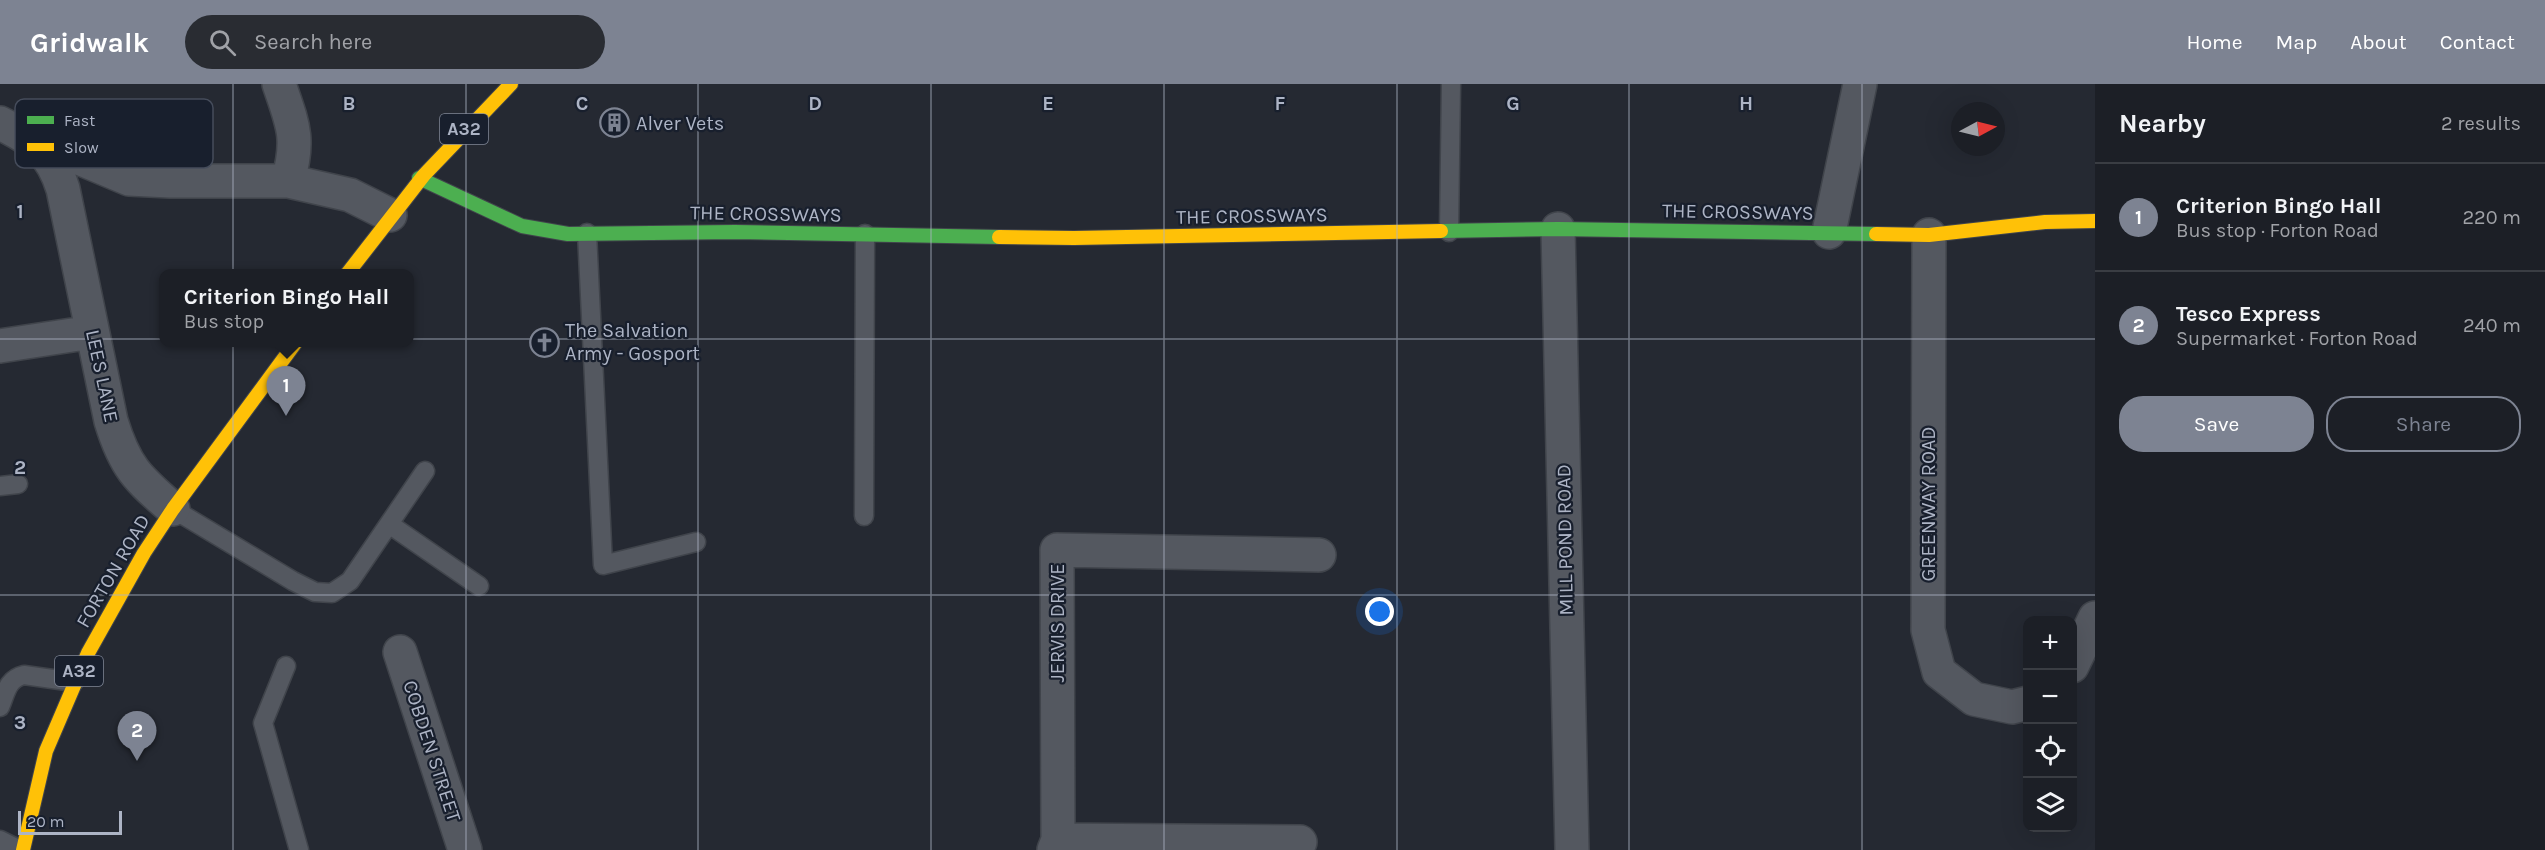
<!DOCTYPE html>
<html lang="en">
<head>
<meta charset="utf-8">
<style>
	:root { --surface:#1c1f26; --page:#292c32; --text:#f1f3f6; --muted:#a0a2a7; --line:#3a3d43; --accent:#7d8392 }
	body { margin:0; font-family:Karla,sans-serif; background:var(--page); color:var(--text) }
	.controls { position:absolute; right:18px; bottom:18px; display:grid; overflow:hidden; border-radius:12px; box-shadow:0 6px 24px #0002 }
	.controls button { width:54px; height:54px; display:grid; place-items:center; padding:0; border:0; border-bottom:2px solid var(--line); background:var(--surface); color:var(--text); font:30px sans-serif }
	.compass { position:absolute; left:1951px; top:18px; width:54px; height:54px; border-radius:50%; background:var(--surface); box-shadow:0 6px 24px #0002; rotate:83deg }
	.scale { position:absolute; left:18px; bottom:15px; width:104px; box-sizing:border-box; padding-left:6px; border:3px solid #adb4c5; border-top:0; font-size:16px; line-height:21px; white-space:nowrap; color:#adb4c5; -webkit-text-stroke:4px #181f2d; paint-order:stroke }
	.you { position:absolute; left:1380px; top:528px; width:21px; height:21px; margin:-15px; border:4px solid #fff; border-radius:50%; background:#1a73e8; box-shadow:0 0 0 9px #1a73e833 }
	.badge { display:grid; place-items:center; width:39px; height:39px; border-radius:50%; background:var(--accent); color:#fff; font-size:20px; font-weight:700 }
	.pin { position:absolute; translate:-50% -50px; filter:drop-shadow(0 2px 3px #0008) }
	.pin::after { content:''; position:absolute; top:32px; width:21px; height:18px; background:inherit; clip-path:polygon(0 0,100% 0,50% 100%) }
	.popup { position:absolute; left:159px; top:185px; width:255px; height:78px; box-sizing:border-box; display:grid; place-content:center; border-radius:12px; background:var(--surface); filter:drop-shadow(0 2px 4px #0005); font-size:20px; white-space:nowrap; color:var(--muted) }
	.popup b { font-size:22px; color:var(--text) }
	.popup::after { content:''; position:absolute; left:50%; top:100%; margin-left:-12px; border:12px solid transparent; border-top-color:var(--surface) }
	.list { margin:0; padding:0; list-style:none }
	h2 { display:flex; justify-content:space-between; align-items:center; height:78px; margin:0; padding:0 24px; font-size:26px }
	h2 small { font-size:20px; font-weight:400; color:var(--muted) }
	.list li { display:grid; grid-template-columns:39px 1fr auto; gap:18px; align-items:center; box-sizing:border-box; height:108px; padding:0 24px; border-top:2px solid var(--line) }
	.list b { display:block; font-size:22px; white-space:nowrap }
	.list p { margin:0; font-size:20px; white-space:nowrap; color:var(--muted) }
	.list em { font-size:20px; font-style:normal; color:var(--muted) }
	.actions { display:flex; gap:12px; padding:18px 24px }
	.actions a { flex:1; padding:14px 0; border:2px solid var(--accent); border-radius:24px; text-align:center; font-size:21px; color:var(--accent) }
	.actions .main { background:var(--accent); color:#fff }
	.icon { flex:none; width:33px; height:33px; fill:none; stroke:currentColor; stroke-width:2; stroke-linecap:round; stroke-linejoin:round }
	.map { position:relative; flex:none; width:2095px; height:766px; overflow:hidden }
	header { display:flex; align-items:center; gap:36px; box-sizing:border-box; height:84px; padding:0 30px; background:var(--accent); color:#fff }
	header strong { font-size:28px }
	nav { display:flex; gap:33px; margin-inline-start:auto; font-size:21px }
	.search { width:420px; height:54px; background:var(--page); display:flex; align-items:center; gap:15px; box-sizing:border-box; padding:0 21px; border-radius:33px; color:var(--muted); font-size:22px }
	main { display:flex }
	aside { flex:1; background:var(--surface) }
	.map>svg:first-child { display:block }
	.lines { fill:none; stroke-linecap:round; stroke-linejoin:round }
	.lane-casing { stroke:#40444b; stroke-width:21 }
	.street-casing { stroke:#40444b; stroke-width:36 }
	.fast-casing { stroke:#40444b; stroke-width:16 }
	.slow-casing { stroke:#40444b; stroke-width:16 }
	.lane { stroke:#545860; stroke-width:18 }
	.street { stroke:#545860; stroke-width:33 }
	.fast { stroke:#4caf50; stroke-width:14 }
	.slow { stroke:#ffc107; stroke-width:14 }
	.grid { fill:none; stroke:#adb4c5; stroke-width:1.5; stroke-opacity:0.55 }
	.labels { text-anchor:middle; dominant-baseline:central; stroke-width:4.5; stroke-linejoin:round; paint-order:stroke }
	.shield { fill:#181f2d; stroke:#808797; stroke-width:1.5 }
	.shield-label { font-size:18px; font-weight:bold; fill:#adb4c5 }
	.poi-label { font-size:20px; fill:#adb4c5; stroke:#181f2d; text-anchor:start }
	.street-label { font-size:20px; fill:#adb4c5; stroke:#181f2d }
	.key { fill:#181f2d; stroke:#454c5b; stroke-width:1.5 }
	.key-label { font-size:16px; fill:#adb4c5 }
	.grid-label { font-size:20px; text-anchor:middle; font-weight:bold; fill:#adb4c5; stroke:#181f2d; stroke-width:4.5; stroke-linejoin:round; paint-order:stroke }
</style>
</head>
<body>
<header>
<strong>Gridwalk</strong>
<div class="search"><svg class="icon" aria-label="search" viewBox="0 0 24 24"><circle cx="10" cy="10" r="6"/><path d="M15 15l6 6"/></svg>Search here</div>
<nav><a>Home</a><a>Map</a><a>About</a><a>Contact</a></nav>
</header>
<main>
<div class="map">
<svg width="2095" height="766" viewBox="0 0 2095 766">
	<rect width="100%" height="100%" fill="#252932"/>
	<g class="lines">
		<defs>
			<path id="lane" d="M 1449,148 L 1451,0
				M 587,149 L 603,481 L 696,458
				M 0,402 L 18,400
				M 173,425 L 293,497 L 315,508 L 332,509 L 350,497 L 425,387
				M 864,432 L 865,150
				M 389,440 L 479,502
				M 286,582 L 263,639 L 299,766
				M 0,623 C 6,609 7,595 24,591 L 74,598
				M 0,756 L 20,766"/>
			<path id="street" d="M 279,0 C 293,41 300,54 288,97
				M 0,39 C 34,56 51,67 63,105 L 111,337 C 125,383 137,394 173,425
				M 36,56 L 129,95 L 170,97 L 288,97 L 350,111 L 390,131
				M 1558,145 L 1572,766
				M 1829,148 L 1860,0
				M 1929,151 L 1928,546 L 1939,588 L 1974,615 L 2012,623 L 2028,619
				M 0,262 L 92,248
				M 400,568 L 465,766
				M 2072,582 L 2095,534
				M 1058,756 L 1300,758
				M 1054,766 L 1058,756 L 1057,466 L 1319,471"/>
			<path id="fast" d="M 419,94 L 522,142 L 568,150 L 735,148 L 999,153
				M 1441,147 L 1558,145 L 1876,150"/>
			<path id="slow" d="M 1876,150 L 1929,151 L 2045,138 L 2095,137
				M 999,153 L 1074,154 L 1441,147
				M 347,190 L 424,91 L 511,0
				M 23,766 L 46,667 L 88,569 L 144,469 L 173,425 L 296,258"/>
		</defs>
		<use href="#lane" class="lane-casing"/>
		<use href="#street" class="street-casing"/>
		<use href="#fast" class="fast-casing"/>
		<use href="#slow" class="slow-casing"/>
		<use href="#lane" class="lane"/>
		<use href="#street" class="street"/>
		<use href="#fast" class="fast"/>
		<use href="#slow" class="slow"/>
	</g>
	<path class="grid" d="M 233,0 L 233,766M 466,0 L 466,766M 698,0 L 698,766M 931,0 L 931,766M 1164,0 L 1164,766M 1397,0 L 1397,766M 1629,0 L 1629,766M 1862,0 L 1862,766M 0,255 L 2095,255M 0,511 L 2095,511"/>
	<defs>
		<symbol id="building-ring" viewBox="-11 -11 22 22"><circle r="9.5" fill="#181f2d" stroke="#7d8392" stroke-width="1.5"/><path d="M-4-6H4V6H1V3H-1V6H-4ZM-2.5-4.3h1.7v1.8h-1.7ZM.8-4.3h1.7v1.8H.8ZM-2.5-1h1.7V.8h-1.7ZM.8-1h1.7V.8H.8Z" fill="#7d8392"/></symbol>
		<symbol id="church-ring" viewBox="-11 -11 22 22"><circle r="9.5" fill="#181f2d" stroke="#7d8392" stroke-width="1.5"/><path d="M-1.2-6h2.4v3.5h3.3v2.4h-3.3V6h-2.4V-.1h-3.3v-2.4h3.3Z" fill="#7d8392"/></symbol>
	</defs>
	<g fill-rule="evenodd">
		<use href="#building-ring" x="598" y="22" width="33" height="33"/>
		<use href="#church-ring" x="528" y="242" width="33" height="33"/>
	</g>
	<g class="labels">
		<g class="shield">
			<rect x="440" y="30" width="48" height="30" rx="4.5"/>
			<rect x="55" y="572" width="48" height="30" rx="4.5"/>
		</g>
		<g class="shield-label">
			<text x="464" y="45">A32</text>
			<text x="79" y="587">A32</text>
		</g>
		<g class="poi-label">
			<text x="636" y="39">Alver Vets</text>
			<text x="565" y="246">The Salvation<tspan x="565" dy="23">Army - Gosport</tspan></text>
		</g>
		<g class="street-label">
			<text transform="translate(1738 128) rotate(1)">THE CROSSWAYS</text>
			<text transform="translate(766 130) rotate(1)">THE CROSSWAYS</text>
			<text transform="translate(1252 132) rotate(-1)">THE CROSSWAYS</text>
			<text transform="translate(102 292) rotate(78)">LEES LANE</text>
			<text transform="translate(1928 420) rotate(-90)">GREENWAY ROAD</text>
			<text transform="translate(1565 456) rotate(-91)">MILL POND ROAD</text>
			<text transform="translate(113 487) rotate(-60)">FORTON ROAD</text>
			<text transform="translate(1057 539) rotate(-90)">JERVIS DRIVE</text>
			<text transform="translate(432 667) rotate(72)">COBDEN STREET</text>
		</g>
	</g>
	<rect x="15" y="15" width="198" height="69" rx="9" class="key"/>
	<rect x="27" y="32" width="27" height="8" fill="#4caf50"/>
	<rect x="27" y="59" width="27" height="8" fill="#ffc107"/>
	<g class="key-label">
		<text x="64" y="42">Fast</text>
		<text x="64" y="69">Slow</text>
	</g>
	<g class="grid-label">
		<text x="349" y="26">B</text>
		<text x="582" y="26">C</text>
		<text x="815" y="26">D</text>
		<text x="1048" y="26">E</text>
		<text x="1280" y="26">F</text>
		<text x="1513" y="26">G</text>
		<text x="1746" y="26">H</text>
		<text x="20" y="134">1</text>
		<text x="20" y="390">2</text>
		<text x="20" y="645">3</text>
	</g>
</svg>
<div class="controls">
<button>+</button>
<button>−</button>
<button><svg class="icon" aria-label="locate" viewBox="0 0 24 24"><circle cx="12" cy="12" r="6"/><path d="M12 2v4M12 18v4M2 12h4M18 12h4"/></svg></button>
<button><svg class="icon" aria-label="layers" viewBox="0 0 24 24"><path d="M12 4l9 5-9 5-9-5zM3 14l9 5 9-5"/></svg></button>
</div>
<svg class="compass" viewBox="-18 -18 36 36"><path d="M0-13l5 13h-10z" fill="#e53935"/><path d="M0 13l5-13h-10z" fill="#a0a2a7"/></svg>
<div class="scale">20 m</div>
<div class="you"></div>
<div class="pin badge" style="left:286px;top:332px">1</div>
<div class="popup"><b>Criterion Bingo Hall</b>Bus stop</div>
<div class="pin badge" style="left:137px;top:677px">2</div>
</div>
<aside>
<h2>Nearby<small>2 results</small></h2>
<ul class="list">
<li><span class="badge">1</span><div><b>Criterion Bingo Hall</b><p>Bus stop · Forton Road</p></div><em>220 m</em></li>
<li><span class="badge">2</span><div><b>Tesco Express</b><p>Supermarket · Forton Road</p></div><em>240 m</em></li>
</ul>
<div class="actions"><a class="main">Save</a><a>Share</a></div>
</aside>
</main>
</body>
</html>
